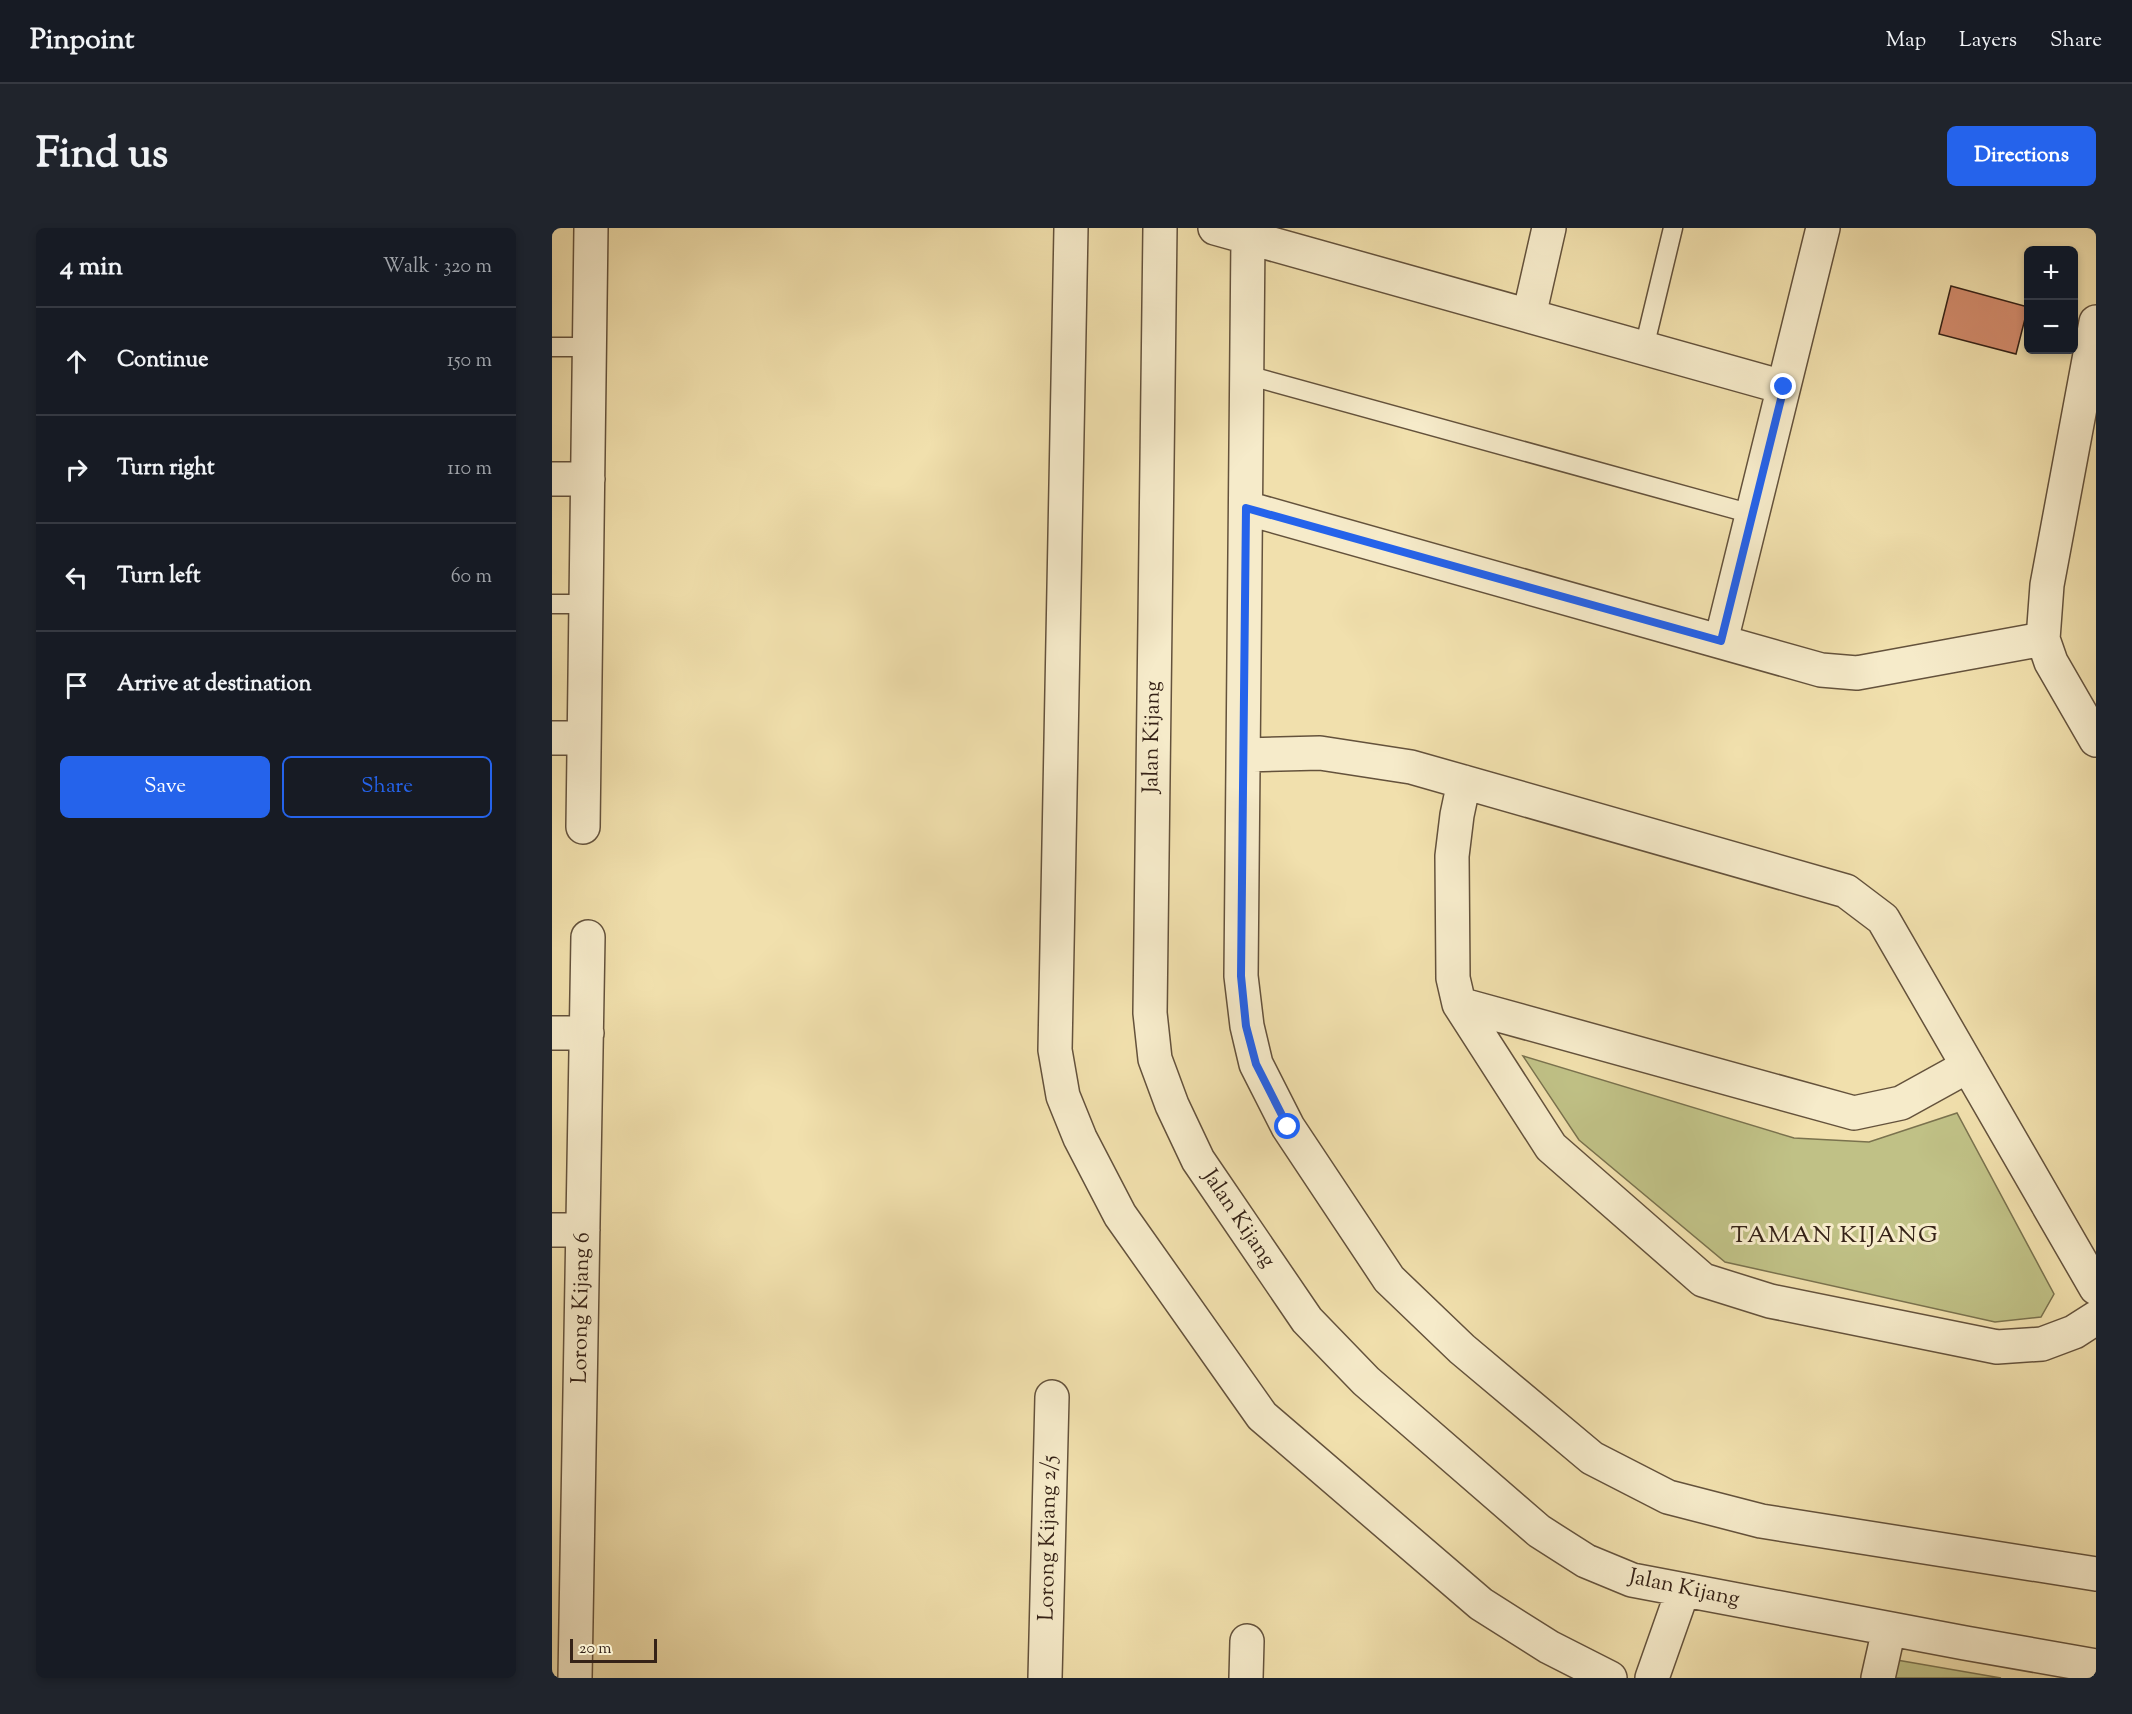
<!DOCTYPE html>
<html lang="en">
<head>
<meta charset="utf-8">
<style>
	:root { --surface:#171b24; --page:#20242c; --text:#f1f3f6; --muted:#9ea1a6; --line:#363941; --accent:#2563eb }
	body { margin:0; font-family:"Sorts Mill Goudy",serif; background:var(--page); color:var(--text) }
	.controls { position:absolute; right:18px; top:18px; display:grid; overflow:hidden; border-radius:9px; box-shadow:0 3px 9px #0003 }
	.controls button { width:54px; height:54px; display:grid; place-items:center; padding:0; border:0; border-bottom:2px solid var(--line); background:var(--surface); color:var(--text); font:30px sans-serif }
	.scale { position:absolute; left:18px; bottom:15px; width:87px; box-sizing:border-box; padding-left:6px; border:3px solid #352217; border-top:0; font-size:16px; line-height:21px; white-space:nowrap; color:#352217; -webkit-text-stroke:4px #f6ebca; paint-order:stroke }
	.stop { position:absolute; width:18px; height:18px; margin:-14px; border:4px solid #2563eb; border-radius:50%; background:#fff }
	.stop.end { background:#2563eb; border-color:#fff; box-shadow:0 2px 6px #0008 }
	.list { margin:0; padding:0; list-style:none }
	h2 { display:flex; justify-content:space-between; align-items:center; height:78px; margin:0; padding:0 24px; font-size:26px }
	h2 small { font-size:20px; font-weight:400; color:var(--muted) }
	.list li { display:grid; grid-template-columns:39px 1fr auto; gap:18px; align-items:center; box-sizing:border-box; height:108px; padding:0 24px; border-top:2px solid var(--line) }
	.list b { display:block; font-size:22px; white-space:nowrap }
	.list em { font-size:20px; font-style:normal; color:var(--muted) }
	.actions { display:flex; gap:12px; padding:18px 24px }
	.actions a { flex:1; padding:14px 0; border:2px solid var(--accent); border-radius:9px; text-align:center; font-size:21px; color:var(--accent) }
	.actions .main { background:var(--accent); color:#fff }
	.icon { flex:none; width:33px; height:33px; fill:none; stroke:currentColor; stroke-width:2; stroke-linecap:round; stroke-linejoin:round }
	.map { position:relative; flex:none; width:1544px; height:1450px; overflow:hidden; border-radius:9px }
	header { display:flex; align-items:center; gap:36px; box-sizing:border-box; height:84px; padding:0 30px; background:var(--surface); border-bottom:2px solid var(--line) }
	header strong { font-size:28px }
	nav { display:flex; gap:33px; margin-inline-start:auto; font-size:21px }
	.intro { display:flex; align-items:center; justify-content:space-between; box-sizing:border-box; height:144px; padding:0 36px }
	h1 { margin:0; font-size:42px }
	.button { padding:15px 27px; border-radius:9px; background:var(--accent); color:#fff; font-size:21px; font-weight:700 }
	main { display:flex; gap:36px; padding:0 36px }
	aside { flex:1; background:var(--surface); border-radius:9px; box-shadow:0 3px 9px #0003 }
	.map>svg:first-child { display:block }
	.green { fill:#c0c186; stroke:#7a724e; stroke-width:1.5 }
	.building { fill:#d38c6d; stroke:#352217; stroke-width:1.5 }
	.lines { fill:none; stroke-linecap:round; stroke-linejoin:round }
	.service-casing { stroke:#64523c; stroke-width:21 }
	.minor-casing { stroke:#64523c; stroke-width:36 }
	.service { stroke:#f6ebca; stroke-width:18 }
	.minor { stroke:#f6ebca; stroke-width:33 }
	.route { stroke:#2563eb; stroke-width:8 }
	.labels { text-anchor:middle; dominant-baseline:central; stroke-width:6; stroke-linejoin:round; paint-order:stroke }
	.street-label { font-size:22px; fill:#352217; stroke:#f6ebca }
	.neighbourhood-label { font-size:24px; letter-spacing:1.5px; fill:#352217; stroke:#f6ebca }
</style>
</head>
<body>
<header>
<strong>Pinpoint</strong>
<nav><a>Map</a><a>Layers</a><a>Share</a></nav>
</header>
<div class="intro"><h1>Find us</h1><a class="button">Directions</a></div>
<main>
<aside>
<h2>4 min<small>Walk · 320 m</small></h2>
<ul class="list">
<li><svg class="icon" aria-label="ahead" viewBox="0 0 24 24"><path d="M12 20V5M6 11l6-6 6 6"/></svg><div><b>Continue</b></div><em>150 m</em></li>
<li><svg class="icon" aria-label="right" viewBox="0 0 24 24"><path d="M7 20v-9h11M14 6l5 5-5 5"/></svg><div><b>Turn right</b></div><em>110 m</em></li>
<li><svg class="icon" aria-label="left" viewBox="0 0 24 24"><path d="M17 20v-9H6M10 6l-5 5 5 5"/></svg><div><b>Turn left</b></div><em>60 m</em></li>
<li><svg class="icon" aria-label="arrive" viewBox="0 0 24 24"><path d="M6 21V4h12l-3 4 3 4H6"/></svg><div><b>Arrive at destination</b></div></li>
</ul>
<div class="actions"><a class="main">Save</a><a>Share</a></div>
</aside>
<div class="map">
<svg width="1544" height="1450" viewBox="0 0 1544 1450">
	<rect width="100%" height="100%" fill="#f1e0ad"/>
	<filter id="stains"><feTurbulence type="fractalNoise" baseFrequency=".00333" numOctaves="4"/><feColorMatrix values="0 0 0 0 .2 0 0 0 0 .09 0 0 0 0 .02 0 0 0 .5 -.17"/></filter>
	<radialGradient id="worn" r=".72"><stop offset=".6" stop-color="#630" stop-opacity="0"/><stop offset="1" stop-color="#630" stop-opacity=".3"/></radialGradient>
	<path class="green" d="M 971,828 L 1242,910 L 1317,914 L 1405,885 L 1502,1066 L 1489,1089 L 1443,1094 L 1173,1034 L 1027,912 Z
		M 1339,1431 L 1449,1450 L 1336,1450 Z"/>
	<path class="building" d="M 1399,58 L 1476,79 L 1464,126 L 1387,106 Z"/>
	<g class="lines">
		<defs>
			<path id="service" d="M 0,119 L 38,119
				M 1092,120 L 1121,0
				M 695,147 L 1200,286
				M 0,376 L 34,376"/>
			<path id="minor" d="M 519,0 L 503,822 L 511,868 L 528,910 L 568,987 L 710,1188 L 929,1376 L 997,1419 L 1058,1450
				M 608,0 L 598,785 L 603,831 L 620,877 L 646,932 L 755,1092 L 814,1153 L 987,1303 L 1034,1333 L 1080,1352 L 1413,1415 L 1544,1438
				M 663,0 L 1231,159
				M 696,9 L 689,748 L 695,798 L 704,836 L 736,899 L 837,1051 L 910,1121 L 1040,1230 L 1116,1269 L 1209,1293 L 1544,1346
				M 977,88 L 997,0
				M 1544,94 L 1495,357 L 1491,411 L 1499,434 L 1544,512
				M 0,251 L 36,251
				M 694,280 L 1269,442 L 1305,445 L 1491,411
				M 1169,413 L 1271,0
				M 0,510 L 32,510
				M 692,527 L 768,525 L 859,539 L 1294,663 L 1331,691 L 1544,1060
				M 912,554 L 905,587 L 900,628 L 901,750 L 907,776 L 999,919 L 1151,1052 L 1218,1073 L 1445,1119 L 1490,1116 L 1522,1104 L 1544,1090
				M 31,599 L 39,0
				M 907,776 L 1302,885 L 1349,875 L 1416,838
				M 0,805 L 35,805
				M 0,1002 L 31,1002
				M 23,1450 L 36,709
				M 493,1450 L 500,1169
				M 694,1450 L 695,1413
				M 1100,1450 L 1131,1362
				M 1326,1450 L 1337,1401"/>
		</defs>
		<use href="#service" class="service-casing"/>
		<use href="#minor" class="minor-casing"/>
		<use href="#service" class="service"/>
		<use href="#minor" class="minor"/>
	</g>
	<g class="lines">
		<path class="route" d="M 736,899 L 704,836 L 694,798 L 689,748 L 694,280 L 1169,413 L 1232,159"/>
	</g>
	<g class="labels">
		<g class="street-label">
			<text transform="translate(601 509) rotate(-89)">Jalan Kijang</text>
			<text transform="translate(686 991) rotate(56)">Jalan Kijang</text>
			<text transform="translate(30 1080) rotate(-89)">Lorong Kijang 6</text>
			<text transform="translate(497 1310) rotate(-89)">Lorong Kijang 2/5</text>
			<text transform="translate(1132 1361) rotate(12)">Jalan Kijang</text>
		</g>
		<g class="neighbourhood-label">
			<text x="1283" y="1008">TAMAN KIJANG</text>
		</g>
	</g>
	<rect width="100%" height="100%" filter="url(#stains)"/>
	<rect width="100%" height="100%" fill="url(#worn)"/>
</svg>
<div class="controls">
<button>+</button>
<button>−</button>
</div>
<div class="scale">20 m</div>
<div class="stop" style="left:736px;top:899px"></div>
<div class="stop end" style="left:1232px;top:159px"></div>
</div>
</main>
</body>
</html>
